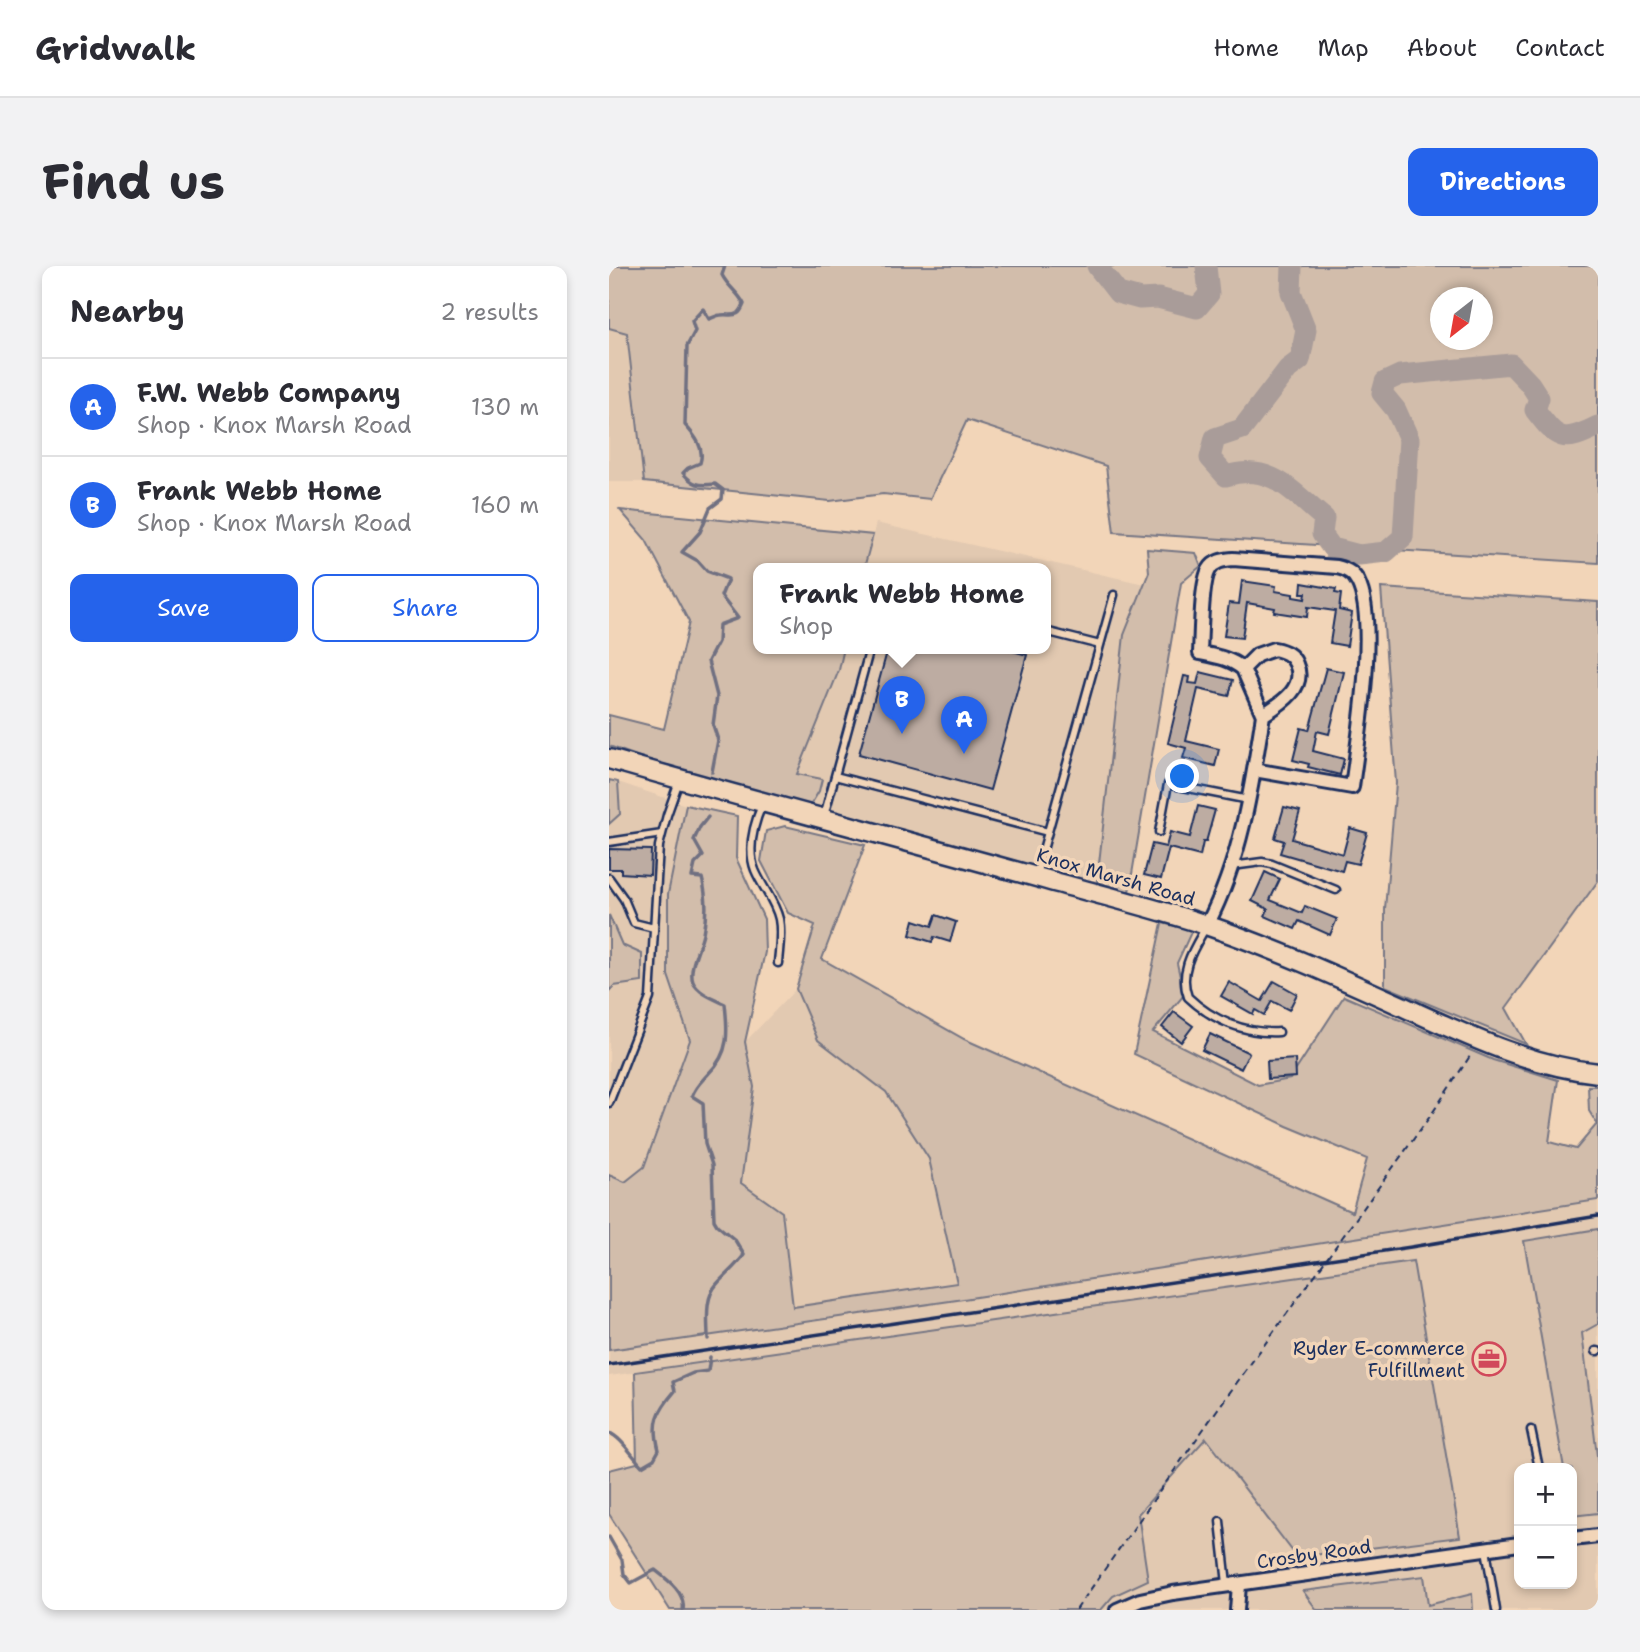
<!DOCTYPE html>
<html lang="en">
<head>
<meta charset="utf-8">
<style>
	:root { --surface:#fff; --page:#f2f2f3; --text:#2b2b33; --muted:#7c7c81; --line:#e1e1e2; --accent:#2563eb }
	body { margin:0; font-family:"Shantell Sans",sans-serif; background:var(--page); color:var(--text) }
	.controls { position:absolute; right:21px; bottom:21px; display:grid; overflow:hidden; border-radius:14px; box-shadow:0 4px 10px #0003 }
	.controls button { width:63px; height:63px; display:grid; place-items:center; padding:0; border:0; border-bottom:2px solid var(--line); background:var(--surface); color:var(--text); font:35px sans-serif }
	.compass { position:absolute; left:821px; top:21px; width:63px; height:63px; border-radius:50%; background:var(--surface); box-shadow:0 4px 10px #0003; rotate:211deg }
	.you { position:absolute; left:574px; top:511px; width:24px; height:24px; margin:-18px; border:5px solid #fff; border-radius:50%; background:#1a73e8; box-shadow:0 0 0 10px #1a73e833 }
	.badge { display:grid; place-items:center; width:46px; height:46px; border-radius:50%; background:var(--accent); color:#fff; font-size:23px; font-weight:700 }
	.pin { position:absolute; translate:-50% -58px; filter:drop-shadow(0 2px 4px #0008) }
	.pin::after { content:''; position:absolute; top:37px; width:24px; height:21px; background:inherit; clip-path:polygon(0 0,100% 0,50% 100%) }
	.popup { position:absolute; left:144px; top:297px; width:298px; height:91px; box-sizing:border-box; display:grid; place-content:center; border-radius:14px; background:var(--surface); filter:drop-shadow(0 2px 5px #0005); font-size:23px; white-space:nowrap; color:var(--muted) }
	.popup b { font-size:26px; color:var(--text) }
	.popup::after { content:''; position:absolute; left:50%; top:100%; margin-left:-14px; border:14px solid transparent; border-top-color:var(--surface) }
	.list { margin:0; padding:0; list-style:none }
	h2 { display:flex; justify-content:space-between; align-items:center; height:91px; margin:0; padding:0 28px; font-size:30px }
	h2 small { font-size:23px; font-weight:400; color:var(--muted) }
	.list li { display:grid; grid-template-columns:46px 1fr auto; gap:21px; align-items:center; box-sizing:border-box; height:98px; padding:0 28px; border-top:2px solid var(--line) }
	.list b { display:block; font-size:26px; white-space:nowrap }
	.list p { margin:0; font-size:23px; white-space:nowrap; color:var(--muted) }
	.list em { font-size:23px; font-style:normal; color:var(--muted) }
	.actions { display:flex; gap:14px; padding:21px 28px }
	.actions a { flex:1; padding:16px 0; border:2px solid var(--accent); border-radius:14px; text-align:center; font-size:24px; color:var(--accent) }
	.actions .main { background:var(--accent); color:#fff }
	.map { position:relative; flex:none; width:989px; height:1344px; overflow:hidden; border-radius:14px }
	header { display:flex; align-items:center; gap:42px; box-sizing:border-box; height:98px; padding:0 35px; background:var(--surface); border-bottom:2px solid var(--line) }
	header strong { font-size:33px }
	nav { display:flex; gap:38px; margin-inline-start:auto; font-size:24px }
	.intro { display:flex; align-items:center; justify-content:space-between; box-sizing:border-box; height:168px; padding:0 42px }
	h1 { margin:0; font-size:49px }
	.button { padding:18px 32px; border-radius:14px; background:var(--accent); color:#fff; font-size:24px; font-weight:700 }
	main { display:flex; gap:42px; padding:0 42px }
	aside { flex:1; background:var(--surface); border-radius:14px; box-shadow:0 4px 10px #0003 }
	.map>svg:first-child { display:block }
	.built { fill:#e2c9b1 }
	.green { fill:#d2bdab; stroke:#767684; stroke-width:2; fill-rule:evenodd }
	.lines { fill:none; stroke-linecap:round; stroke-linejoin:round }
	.stream { stroke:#707081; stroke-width:3.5 }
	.river { stroke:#a99c99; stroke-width:21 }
	.building { fill:#bdaca2; stroke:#1b2f5e; stroke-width:2 }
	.lane-casing { stroke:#1b2f5e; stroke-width:11 }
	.street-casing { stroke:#1b2f5e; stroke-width:18 }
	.secondary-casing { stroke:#1b2f5e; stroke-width:23 }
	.path { stroke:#1b2f5e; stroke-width:2; stroke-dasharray:7 5; stroke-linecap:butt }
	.lane { stroke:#f2d5b8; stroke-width:6 }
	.street { stroke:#f2d5b8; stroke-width:12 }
	.secondary { stroke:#f2d5b8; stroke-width:18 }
	.rail { stroke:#1b2f5e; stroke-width:3.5 }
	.labels { text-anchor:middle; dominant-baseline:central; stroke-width:7; stroke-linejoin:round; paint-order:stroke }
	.street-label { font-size:19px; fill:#1b2f5e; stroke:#f2d5b8 }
	.poi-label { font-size:19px; fill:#1b2f5e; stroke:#f2d5b8; text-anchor:end }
</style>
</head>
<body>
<header>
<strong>Gridwalk</strong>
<nav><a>Home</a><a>Map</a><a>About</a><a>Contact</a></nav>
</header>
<div class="intro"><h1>Find us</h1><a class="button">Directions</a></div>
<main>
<aside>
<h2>Nearby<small>2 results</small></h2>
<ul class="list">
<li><span class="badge">A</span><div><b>F.W. Webb Company</b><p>Shop · Knox Marsh Road</p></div><em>130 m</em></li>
<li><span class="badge">B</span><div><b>Frank Webb Home</b><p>Shop · Knox Marsh Road</p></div><em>160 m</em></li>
</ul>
<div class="actions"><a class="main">Save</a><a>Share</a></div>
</aside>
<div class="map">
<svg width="989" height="1344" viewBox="0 0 989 1344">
	<rect width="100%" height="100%" fill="#f2d5b8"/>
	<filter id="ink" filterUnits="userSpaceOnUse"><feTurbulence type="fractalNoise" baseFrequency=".0143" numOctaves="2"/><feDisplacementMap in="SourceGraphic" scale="14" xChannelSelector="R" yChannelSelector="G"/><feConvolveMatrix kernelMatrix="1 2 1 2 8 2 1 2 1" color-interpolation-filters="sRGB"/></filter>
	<g filter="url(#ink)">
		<path class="built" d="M 0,62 L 18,67 L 35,216 L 0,216 Z
			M 267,257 L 535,318 L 515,369 L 488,616 L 201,540 L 210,525 L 188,509 L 230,404 L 235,382 L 436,382 L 436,302 L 255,302 Z
			M 9,516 L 77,539 L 59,628 L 59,709 L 81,774 L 35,901 L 16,917 L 0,909 L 0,725 L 4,720 L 13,679 L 0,649 L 0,558 L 11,548 Z
			M 187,723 L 209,774 L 277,826 L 320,894 L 348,1017 L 184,1041 L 173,946 L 132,917 L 145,821 L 136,776 Z
			M 989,934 L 989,963 L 915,975 L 955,1202 L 910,1202 L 910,1318 L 963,1318 L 963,1248 L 964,1250 L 989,1247 L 989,1344 L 864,1344 L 862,1329 L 819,1339 L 815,1310 L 694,1326 L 708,1344 L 492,1344 L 504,1330 L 539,1314 L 529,1248 L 597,1172 L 688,1291 L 803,995 L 0,1110 L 0,1084 L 348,1034 Z
			M 989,1058 L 989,1198 L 973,1066 Z"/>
		<path class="green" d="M 0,0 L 989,0 L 989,297 L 505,266 L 497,200 L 358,154 L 321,233 L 274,228 L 221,235 L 35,216 L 18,67 L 0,62 ZM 832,32 L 874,32 L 874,74 L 832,74 Z
			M 11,244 L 264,269 L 255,302 L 149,302 L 149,382 L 235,382 L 230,404 L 188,508 L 213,513 L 210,525 L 201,540 L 36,493 L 0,480 L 0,449 L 55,463 L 80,356 L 37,274 Z
			M 538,283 L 587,287 L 592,300 L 572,317 L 520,626 L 488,616 L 515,369 L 540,306 Z
			M 772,322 L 989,336 L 989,615 L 897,742 L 917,778 L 776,720 L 776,643 L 787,517 Z
			M 0,514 L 9,516 L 11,548 L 0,558 Z
			M 77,539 L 128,550 L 127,592 L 155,653 L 156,686 L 136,776 L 145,821 L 132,917 L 173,946 L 184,1041 L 348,1017 L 320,893 L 277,826 L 209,774 L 187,723 L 206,659 L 179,647 L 152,595 L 157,565 L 176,560 L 256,579 L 213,693 L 355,773 L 743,946 L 758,893 L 678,860 L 525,788 L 553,657 L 583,664 L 568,697 L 575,729 L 544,766 L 649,819 L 681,813 L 735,730 L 884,794 L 949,814 L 940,876 L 967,883 L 988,858 L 980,845 L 979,820 L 989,820 L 989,934 L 348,1034 L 0,1084 L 0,909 L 16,916 L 35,901 L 81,774 L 59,709 L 59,628 Z
			M 0,649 L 13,679 L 33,688 L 33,716 L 5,720 L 0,725 Z
			M 989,963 L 989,1058 L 973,1067 L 989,1198 L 989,1247 L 963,1250 L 963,1202 L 955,1202 L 915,975 Z
			M 804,995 L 851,1271 L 688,1291 L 597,1172 L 529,1248 L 539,1314 L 504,1330 L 492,1344 L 61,1344 L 0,1248 L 0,1204 L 28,1197 L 26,1106 Z
			M 815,1310 L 819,1339 L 863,1328 L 864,1344 L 708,1344 L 694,1325 Z"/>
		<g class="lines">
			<path class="stream" d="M 103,506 L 109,474 L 104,459 L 108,430 L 99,395 L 109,376 L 110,359 L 129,352 L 112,330 L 119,313 L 98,305 L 89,295 L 73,286 L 91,266 L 101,242 L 113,233 L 114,224 L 106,218 C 90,220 84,219 74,207 L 79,202 L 91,197 C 96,182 86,170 76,159 L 78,80 L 86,65 L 83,55 L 94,43 L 100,53 C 104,52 108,49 112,49 C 125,48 129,53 135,38 C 129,26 119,21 113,9 L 116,0
				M 99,1073 C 99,1055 95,1032 108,1018 C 117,1008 127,1000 135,989 L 126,974 L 108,959 L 105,954 L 103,899 L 96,878 L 94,837 L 83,830 C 87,819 93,815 100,807 C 121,787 119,765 116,738 C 105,733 89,727 84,716 C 79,702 91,682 94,667 C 98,649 98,631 93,612 L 83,611 L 86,598 L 94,590 L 85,574 L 91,561 L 99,551
				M 0,1167 C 11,1170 24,1191 33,1200 L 45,1193 L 50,1184 C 43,1157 48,1146 66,1125 L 64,1116 L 84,1107 L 99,1105 L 101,1091
				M 0,1271 L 13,1294 L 15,1308 L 22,1317 L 46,1304 C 59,1314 77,1327 74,1344"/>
			<path class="river" d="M 488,0 L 509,27 L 531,33 L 549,32 L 588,42 L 600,28 L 597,0
				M 683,0 L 682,26 L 697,64 L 691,94 L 679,103 L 633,163 L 606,172 L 601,192 L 617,210 C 662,196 683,226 715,252 L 713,268 L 723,282 L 750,289 L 777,286 L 794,271 L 800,173 L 787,144 L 773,127 L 776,116 L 791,109 L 902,98 L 921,118 L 930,132 L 926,144 C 949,174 953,178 989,160"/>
		</g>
		<path class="building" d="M 633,315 L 667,320 L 666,325 L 684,328 L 684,331 L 696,333 L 697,327 L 692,327 L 693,317 L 727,323 L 726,327 L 732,328 L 730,344 L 743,347 L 738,380 L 721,377 L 726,345 L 699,341 L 698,351 L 665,346 L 666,342 L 638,337 L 633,372 L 615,370 L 620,337 L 630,338 Z
			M 279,382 L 393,382 L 418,389 L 381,524 L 250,488 Z
			M 717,402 L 735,406 L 720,468 L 708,465 L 704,485 L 735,493 L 731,509 L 699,501 L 700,498 L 684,494 L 692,462 L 700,464 Z
			M 591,406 L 624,414 L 620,430 L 589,423 L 577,475 L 610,483 L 606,500 L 574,492 L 577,482 L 559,477 L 575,410 L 581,411 L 580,417 L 588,418 Z
			M 589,540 L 606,544 L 597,576 L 594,576 L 591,590 L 560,582 L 552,613 L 535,609 L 543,578 L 557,581 L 561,566 L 581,571 Z
			M 675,541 L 691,545 L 683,573 L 734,588 L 741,562 L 758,567 L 749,598 L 736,595 L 733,605 L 671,587 L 675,575 L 666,572 Z
			M 0,583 L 42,584 L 41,609 L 12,607 L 12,603 L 0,603 Z
			M 656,606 L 671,613 L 661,634 L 693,647 L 696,640 L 728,653 L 721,669 L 690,655 L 686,663 L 656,650 L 659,643 L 643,635 Z
			M 327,649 L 347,656 L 341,676 L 325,671 L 323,676 L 301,669 L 305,654 L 323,660 Z
			M 665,715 L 688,728 L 680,744 L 663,735 L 655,749 L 646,744 L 644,748 L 612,730 L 620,716 L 653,735 Z
			M 565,746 L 584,760 L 572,776 L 553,761 Z
			M 601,768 L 640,787 L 632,803 L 593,784 Z
			M 686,793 L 687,811 L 659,813 L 658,795 Z"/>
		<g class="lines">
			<defs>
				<path id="lane" d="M 436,365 L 491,379
					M 226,510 L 261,382
					M 153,539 C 144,560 138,583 146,604 C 153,621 166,635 170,653 C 173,668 170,683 169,697
					M 215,550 L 226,510 L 439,566
					M 550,566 L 559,518 L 640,534
					M 0,576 L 53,568
					M 623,600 L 653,596 L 663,598 L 727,624
					M 427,609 L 505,329
					M 0,612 L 15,633 L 25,657 L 45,662
					M 597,661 C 585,682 569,705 579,731 C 603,754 636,768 670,766
					M 0,837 L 41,732 L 50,580 L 58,549 L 70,515
					M 987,1085 L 989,1085
					M 922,1164 L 930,1202
					M 611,1255 L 618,1318
					M 877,1283 L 887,1344"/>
				<path id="street" d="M 665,383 C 675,385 683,388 687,398 C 698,422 671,438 654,449 L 634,403 L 648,389 Z
					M 634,403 C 621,392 606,390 591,387 C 592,370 592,317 600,304 C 605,295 614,294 624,293 L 728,301 C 737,303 745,307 749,316 C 769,355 749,475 743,521 L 645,504
					M 598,659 C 632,594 643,520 654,449
					M 963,1273 L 989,1270
					M 508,1344 L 531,1334 L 564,1327 L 910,1278
					M 628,1344 L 630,1319"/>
				<path id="secondary" d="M 0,493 C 145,535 292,573 438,614 C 492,629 547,642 600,660 C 667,683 731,712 795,741 C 857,769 921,800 989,807"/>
			</defs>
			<use href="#lane" class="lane-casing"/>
			<use href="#street" class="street-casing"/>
			<use href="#secondary" class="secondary-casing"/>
			<path class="path" d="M 467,1344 L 608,1144 L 822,849 L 863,787"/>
			<use href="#lane" class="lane"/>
			<use href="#street" class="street"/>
			<use href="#secondary" class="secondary"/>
			<path class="rail" d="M 0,1099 L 802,981 L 989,950"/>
		</g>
	</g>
	<defs>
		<symbol id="office-ring" viewBox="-11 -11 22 22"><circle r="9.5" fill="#f2d5b8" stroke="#d1495b" stroke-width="1.5"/><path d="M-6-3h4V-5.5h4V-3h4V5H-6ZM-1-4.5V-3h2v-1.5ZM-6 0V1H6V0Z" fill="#d1495b"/></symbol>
	</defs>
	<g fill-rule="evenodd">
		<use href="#office-ring" x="861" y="1074" width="38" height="38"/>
	</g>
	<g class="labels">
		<g class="street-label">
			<text transform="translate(507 611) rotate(16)">Knox Marsh Road</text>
			<text transform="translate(705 1288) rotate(-8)">Crosby Road</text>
		</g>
		<g class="poi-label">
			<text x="856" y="1082">Ryder E-commerce<tspan x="856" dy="22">Fulfillment</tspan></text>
		</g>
	</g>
</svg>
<div class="controls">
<button>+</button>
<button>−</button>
</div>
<svg class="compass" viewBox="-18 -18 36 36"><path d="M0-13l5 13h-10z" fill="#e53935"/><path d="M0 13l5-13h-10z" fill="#7c7c81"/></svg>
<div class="you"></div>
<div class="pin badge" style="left:355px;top:488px">A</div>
<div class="pin badge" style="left:293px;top:468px">B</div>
<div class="popup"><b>Frank Webb Home</b>Shop</div>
</div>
</main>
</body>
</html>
